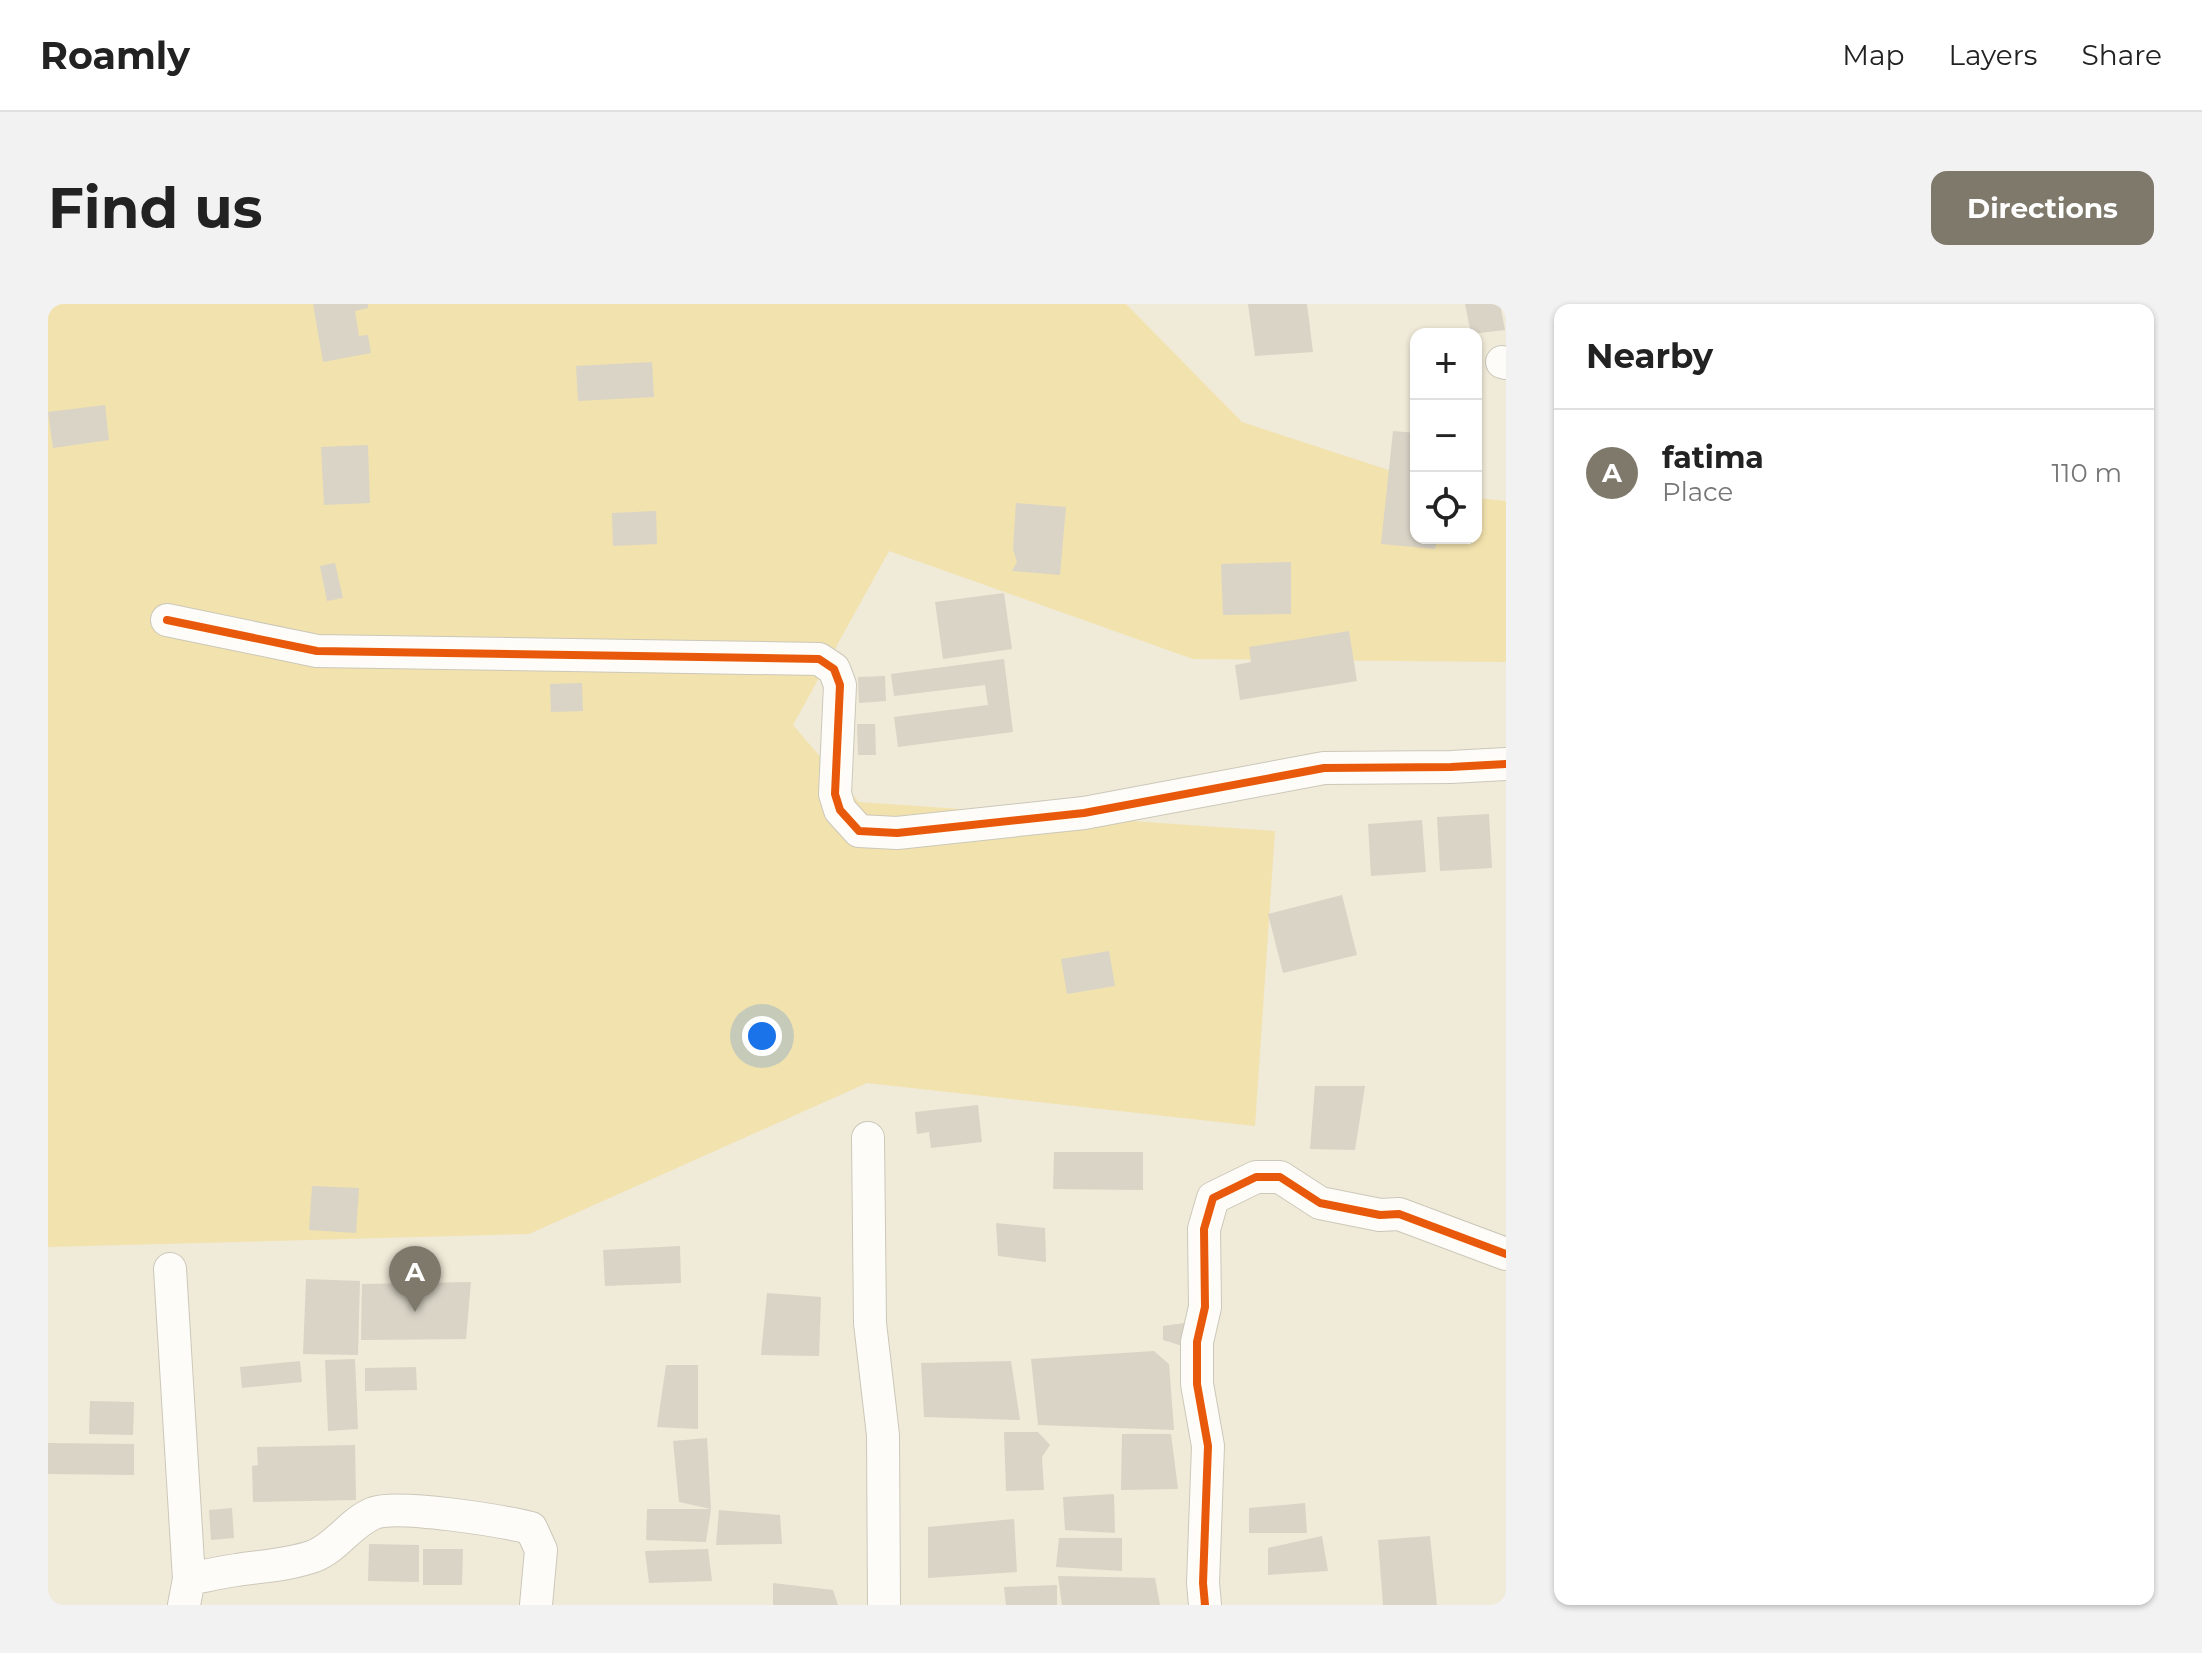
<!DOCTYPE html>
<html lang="en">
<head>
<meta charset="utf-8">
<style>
	:root { --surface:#fff; --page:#f2f2f2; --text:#222; --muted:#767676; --line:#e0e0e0; --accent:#7e796a }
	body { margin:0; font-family:Montserrat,sans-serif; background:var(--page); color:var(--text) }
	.controls { position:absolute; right:24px; top:24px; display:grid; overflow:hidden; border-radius:16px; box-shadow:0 2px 6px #0004 }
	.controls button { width:72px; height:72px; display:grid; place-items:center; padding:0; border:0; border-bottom:2px solid var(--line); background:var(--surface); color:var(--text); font:40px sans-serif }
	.you { position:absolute; left:714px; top:732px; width:28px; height:28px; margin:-20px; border:6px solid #fff; border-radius:50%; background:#1a73e8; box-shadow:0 0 0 12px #1a73e833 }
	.badge { display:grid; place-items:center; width:52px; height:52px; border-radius:50%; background:var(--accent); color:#fff; font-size:26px; font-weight:700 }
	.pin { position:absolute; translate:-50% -66px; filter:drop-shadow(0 2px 4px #0008) }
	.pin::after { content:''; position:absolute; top:42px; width:28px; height:24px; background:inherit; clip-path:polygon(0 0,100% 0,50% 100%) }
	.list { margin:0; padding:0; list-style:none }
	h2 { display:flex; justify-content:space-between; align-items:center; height:104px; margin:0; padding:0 32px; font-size:34px }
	h2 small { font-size:26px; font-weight:400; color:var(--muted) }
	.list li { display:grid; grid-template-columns:52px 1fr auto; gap:24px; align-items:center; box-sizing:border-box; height:128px; padding:0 32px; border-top:2px solid var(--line) }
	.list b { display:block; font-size:30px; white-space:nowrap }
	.list p { margin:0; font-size:26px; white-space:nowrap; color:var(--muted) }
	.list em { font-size:26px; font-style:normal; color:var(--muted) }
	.icon { flex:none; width:44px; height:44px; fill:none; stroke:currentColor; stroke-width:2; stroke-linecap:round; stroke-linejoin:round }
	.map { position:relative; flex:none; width:1458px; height:1301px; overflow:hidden; border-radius:16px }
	header { display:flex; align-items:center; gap:48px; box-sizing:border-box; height:112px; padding:0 40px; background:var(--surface); border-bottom:2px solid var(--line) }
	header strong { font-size:38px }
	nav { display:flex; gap:44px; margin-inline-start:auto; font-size:28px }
	.intro { display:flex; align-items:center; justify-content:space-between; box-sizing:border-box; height:192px; padding:0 48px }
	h1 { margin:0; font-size:56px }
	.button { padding:20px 36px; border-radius:16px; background:var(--accent); color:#fff; font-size:28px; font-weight:700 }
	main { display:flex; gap:48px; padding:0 48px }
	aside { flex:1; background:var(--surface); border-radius:16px; box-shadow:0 2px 6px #0004 }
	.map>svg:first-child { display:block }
	.green { fill:#f2e2ae }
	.building { fill:#d9d4c6 }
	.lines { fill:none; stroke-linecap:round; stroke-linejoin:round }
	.minor-casing { stroke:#ccc8b9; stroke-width:34 }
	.minor { stroke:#fdfcf9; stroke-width:32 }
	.cycleway-casing { stroke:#fffdf6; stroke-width:13 }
	.cycleway { stroke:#e8590c; stroke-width:8 }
</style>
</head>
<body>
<header>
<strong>Roamly</strong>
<nav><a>Map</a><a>Layers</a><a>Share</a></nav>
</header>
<div class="intro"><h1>Find us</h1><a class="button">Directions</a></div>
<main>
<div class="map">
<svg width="1458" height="1301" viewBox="0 0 1458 1301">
	<rect width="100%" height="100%" fill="#f0ead8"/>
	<path class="green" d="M 0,0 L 1078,0 L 1194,118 L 1368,175 L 1368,234 L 1428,234 L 1428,194 L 1458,197 L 1458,358 L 1145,355 L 841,247 L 745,421 L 811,498 L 1227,527 L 1207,822 L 819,779 L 481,930 L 0,943 Z"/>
	<path class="building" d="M 265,0 L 320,0 L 320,4 L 307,7 L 311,32 L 320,31 L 323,49 L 275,58 Z
		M 1200,0 L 1259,0 L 1265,48 L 1207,52 Z
		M 1417,0 L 1452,0 L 1457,26 L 1423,30 Z
		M 604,58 L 606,93 L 530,97 L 528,62 Z
		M 57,101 L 61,136 L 5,144 L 0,108 Z
		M 1345,127 L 1368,129 L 1368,234 L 1389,234 L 1387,245 L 1333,240 Z
		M 320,141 L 322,199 L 276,201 L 273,143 Z
		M 968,199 L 1018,203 L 1012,271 L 964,267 L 969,258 L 965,245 Z
		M 608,207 L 609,240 L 565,242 L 564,209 Z
		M 1243,258 L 1243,310 L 1175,311 L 1173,260 Z
		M 287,259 L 295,294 L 279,297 L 272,262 Z
		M 956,289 L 964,345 L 895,355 L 887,298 Z
		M 1301,327 L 1309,377 L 1192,396 L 1187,361 L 1203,358 L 1201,343 Z
		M 956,355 L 965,428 L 850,443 L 846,413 L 940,401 L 937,381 L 846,392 L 843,370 Z
		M 837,372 L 838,397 L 811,399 L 810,373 Z
		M 534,379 L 535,407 L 503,408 L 502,380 Z
		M 809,420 L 827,420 L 828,451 L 810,451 Z
		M 1441,510 L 1444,564 L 1392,567 L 1389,513 Z
		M 1374,516 L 1378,568 L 1323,572 L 1320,520 Z
		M 1294,591 L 1309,651 L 1235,669 L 1220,610 Z
		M 1061,647 L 1067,682 L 1019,690 L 1013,655 Z
		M 1267,782 L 1317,782 L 1307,846 L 1262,845 Z
		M 930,801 L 934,838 L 883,844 L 881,828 L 869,830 L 867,808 Z
		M 1006,848 L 1095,848 L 1095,886 L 1005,885 Z
		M 264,882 L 311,884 L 308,929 L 261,926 Z
		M 948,919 L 997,924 L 998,958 L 950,952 Z
		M 632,942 L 633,979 L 557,982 L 555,946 Z
		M 258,975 L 312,977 L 310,1051 L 255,1050 Z
		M 423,978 L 418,1035 L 313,1036 L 314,980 Z
		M 719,989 L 773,993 L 771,1052 L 713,1051 Z
		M 1137,1019 L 1141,1044 L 1115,1036 L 1115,1022 Z
		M 1106,1047 L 1121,1060 L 1126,1126 L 990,1121 L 983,1055 Z
		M 307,1055 L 310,1125 L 280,1127 L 277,1056 Z
		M 252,1057 L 254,1078 L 194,1084 L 192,1063 Z
		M 963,1057 L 972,1116 L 876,1113 L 873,1059 Z
		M 618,1061 L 650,1061 L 650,1125 L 609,1123 Z
		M 368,1063 L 369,1086 L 317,1087 L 317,1064 Z
		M 42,1097 L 86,1098 L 85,1131 L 41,1130 Z
		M 956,1128 L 990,1128 L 1002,1141 L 994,1153 L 996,1186 L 958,1187 Z
		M 1074,1130 L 1123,1130 L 1130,1185 L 1073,1186 Z
		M 659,1134 L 663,1205 L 631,1198 L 625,1137 Z
		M 0,1139 L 86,1140 L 86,1171 L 0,1170 Z
		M 307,1141 L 308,1196 L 205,1198 L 204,1162 L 210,1161 L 209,1143 Z
		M 1066,1190 L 1067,1229 L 1017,1226 L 1015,1193 Z
		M 1257,1199 L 1259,1229 L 1201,1229 L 1201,1204 Z
		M 184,1204 L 186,1234 L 163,1236 L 161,1206 Z
		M 599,1205 L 663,1205 L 658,1238 L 598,1236 Z
		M 671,1206 L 732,1211 L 734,1240 L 668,1241 Z
		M 966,1215 L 969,1268 L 880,1274 L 880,1223 Z
		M 1274,1232 L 1280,1267 L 1220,1271 L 1220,1244 Z
		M 1382,1232 L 1389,1301 L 1335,1301 L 1330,1236 Z
		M 1011,1234 L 1074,1234 L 1074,1267 L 1008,1263 Z
		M 321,1240 L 371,1241 L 371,1278 L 320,1277 Z
		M 375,1245 L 415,1245 L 414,1281 L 375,1281 Z
		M 660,1245 L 664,1277 L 601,1279 L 597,1247 Z
		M 1010,1272 L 1107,1274 L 1112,1301 L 1014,1301 Z
		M 725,1279 L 785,1286 L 790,1301 L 725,1301 Z
		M 1009,1281 L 1009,1301 L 958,1301 L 956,1283 Z"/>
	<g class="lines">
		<defs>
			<path id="minor" d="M 1454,58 L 1458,59
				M 119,316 L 269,347 L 771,355 L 786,365 L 792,381 L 787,490 L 792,506 L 811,527 L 849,529 L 1036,509 L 1276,464 L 1403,463 L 1458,460
				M 820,834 L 822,1019 L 835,1131 L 836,1301
				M 122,965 L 141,1275 L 136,1301
				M 141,1275 C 157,1272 173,1268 189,1266 C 215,1262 241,1261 266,1252 C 289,1243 303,1218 326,1209 C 351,1200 454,1217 483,1224 L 493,1246 L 488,1301
				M 1157,1301 L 1155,1279 L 1160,1142 L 1149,1080 L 1149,1038 L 1157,1003 L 1156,925 L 1165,894 L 1208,873 L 1232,873 L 1272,899 L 1332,911 L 1351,910 L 1458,950"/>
		</defs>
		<use href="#minor" class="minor-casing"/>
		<use href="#minor" class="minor"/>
		<defs>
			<path id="cycleway" d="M 119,316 L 269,347 L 771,355 L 786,365 L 792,381 L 787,490 L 792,506 L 811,527 L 849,529 L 1036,509 L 1276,464 L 1403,463 L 1458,460
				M 1157,1301 L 1155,1279 L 1160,1142 L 1149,1080 L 1149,1038 L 1157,1003 L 1156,925 L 1165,894 L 1208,873 L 1232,873 L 1272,899 L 1332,911 L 1351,910 L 1458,950"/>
		</defs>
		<use href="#cycleway" class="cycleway-casing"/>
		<use href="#cycleway" class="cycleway"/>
	</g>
</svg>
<div class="controls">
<button>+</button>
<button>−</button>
<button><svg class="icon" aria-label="locate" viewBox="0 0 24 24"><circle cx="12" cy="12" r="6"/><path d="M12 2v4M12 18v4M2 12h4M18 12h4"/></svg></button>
</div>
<div class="you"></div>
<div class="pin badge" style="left:367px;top:1008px">A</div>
</div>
<aside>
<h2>Nearby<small></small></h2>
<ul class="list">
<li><span class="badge">A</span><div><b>fatima</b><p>Place</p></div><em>110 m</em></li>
</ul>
</aside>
</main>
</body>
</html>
